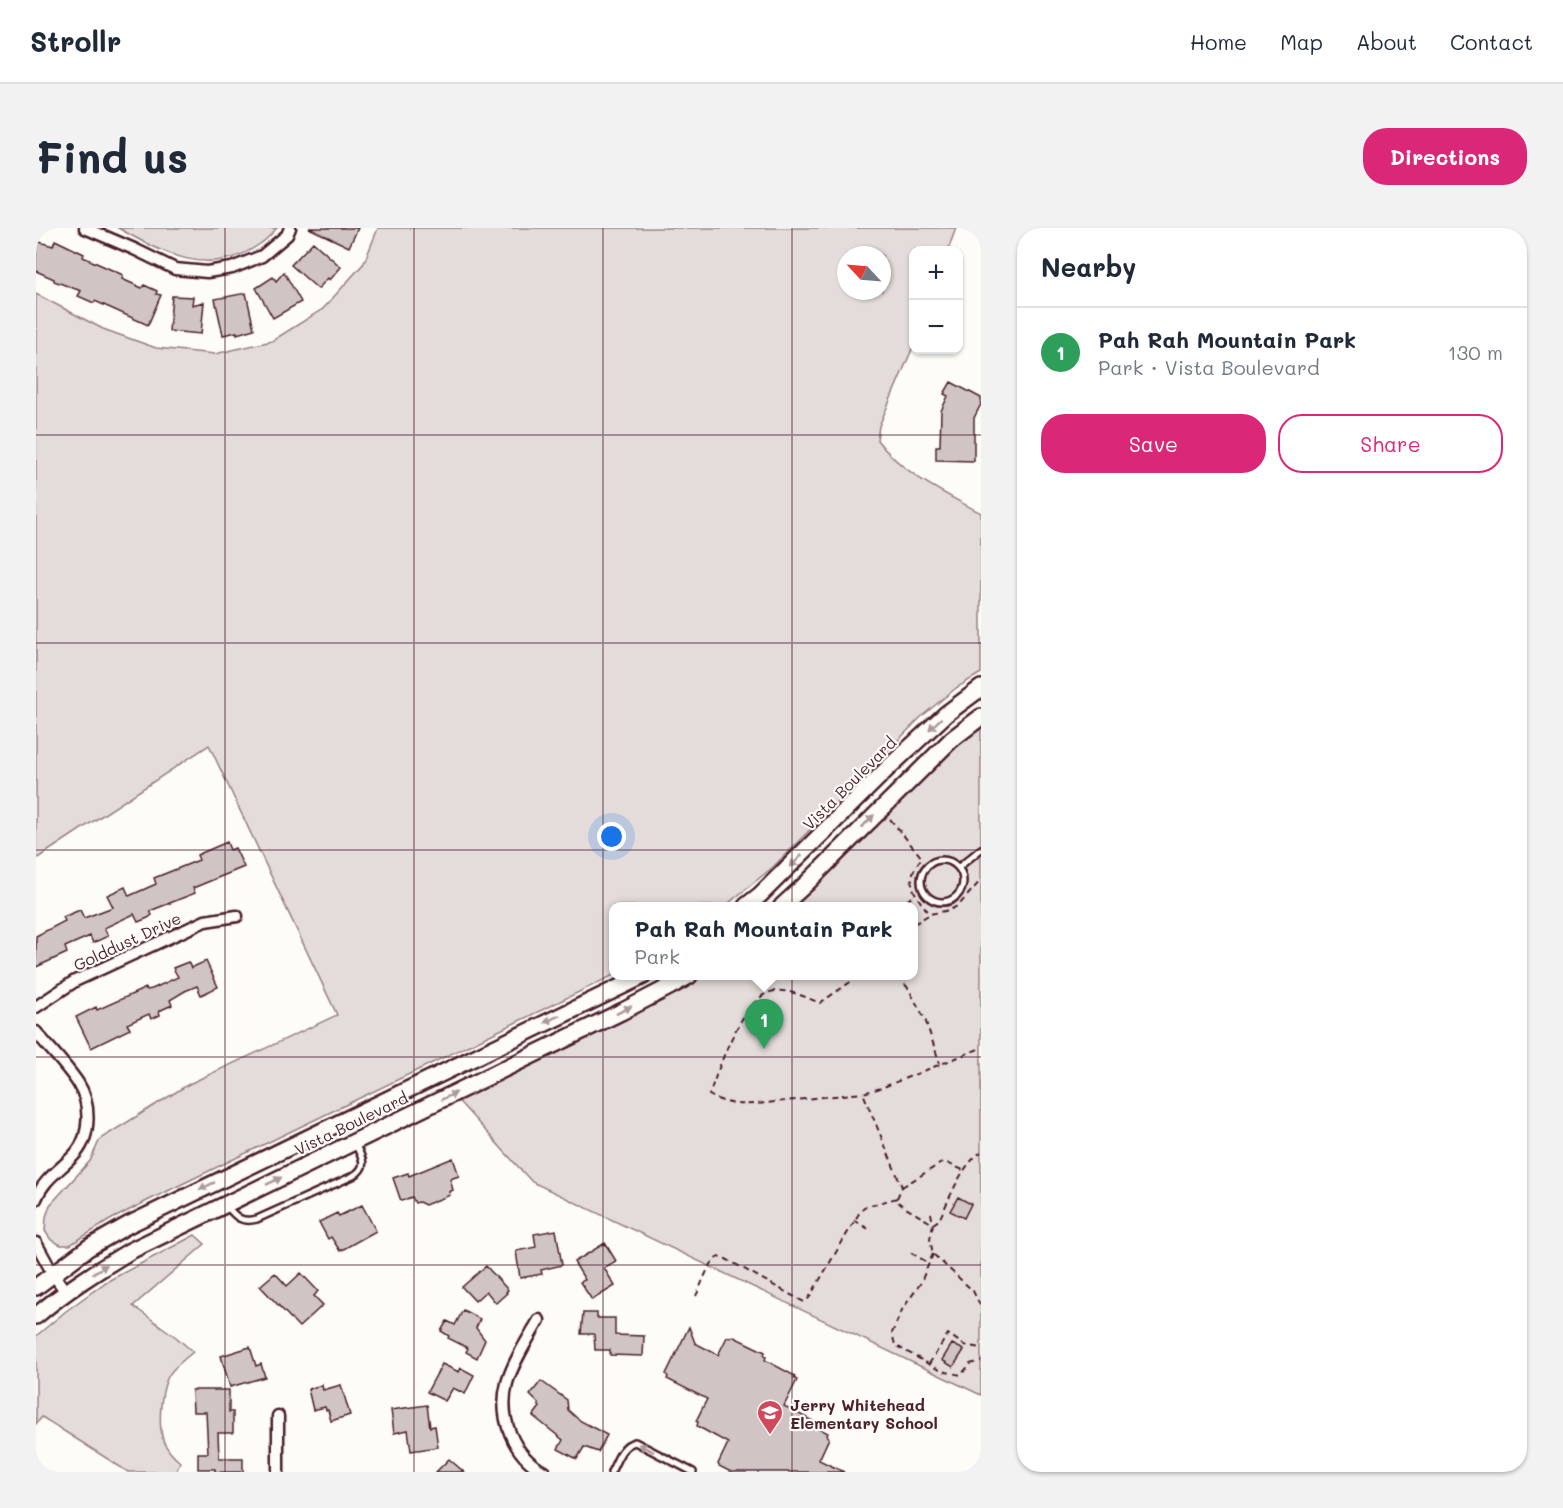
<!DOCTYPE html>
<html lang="en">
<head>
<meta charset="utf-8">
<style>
	:root { --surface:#fff; --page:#f2f2f3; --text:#1f2937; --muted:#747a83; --line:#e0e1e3; --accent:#db2777 }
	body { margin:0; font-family:Mali,sans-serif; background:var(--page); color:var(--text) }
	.controls { position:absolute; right:18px; top:18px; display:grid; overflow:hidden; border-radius:12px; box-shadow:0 2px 4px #0004 }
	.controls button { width:54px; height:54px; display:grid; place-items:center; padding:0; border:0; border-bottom:2px solid var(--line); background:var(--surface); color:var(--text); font:30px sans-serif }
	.compass { position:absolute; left:801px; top:18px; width:54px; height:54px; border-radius:50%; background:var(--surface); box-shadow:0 2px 4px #0004; rotate:296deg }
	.you { position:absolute; left:576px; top:609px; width:21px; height:21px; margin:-15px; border:4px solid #fff; border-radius:50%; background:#1a73e8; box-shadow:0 0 0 9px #1a73e833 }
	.badge { display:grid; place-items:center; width:39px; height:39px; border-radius:50%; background:var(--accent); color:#fff; font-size:20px; font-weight:700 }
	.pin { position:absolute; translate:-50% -50px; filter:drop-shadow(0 2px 3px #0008) }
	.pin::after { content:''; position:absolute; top:32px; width:21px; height:18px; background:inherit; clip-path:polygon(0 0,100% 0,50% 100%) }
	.popup { position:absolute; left:573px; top:674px; width:309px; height:78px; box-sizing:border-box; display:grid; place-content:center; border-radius:12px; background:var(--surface); filter:drop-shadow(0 2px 4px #0005); font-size:20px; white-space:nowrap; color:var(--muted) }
	.popup b { font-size:22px; color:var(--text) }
	.popup::after { content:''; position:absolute; left:50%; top:100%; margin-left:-12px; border:12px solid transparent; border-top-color:var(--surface) }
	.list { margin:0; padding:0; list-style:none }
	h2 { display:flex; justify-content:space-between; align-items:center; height:78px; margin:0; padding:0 24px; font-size:26px }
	h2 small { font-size:20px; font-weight:400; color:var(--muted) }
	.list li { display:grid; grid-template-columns:39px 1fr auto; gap:18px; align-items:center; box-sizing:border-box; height:90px; padding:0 24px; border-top:2px solid var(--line) }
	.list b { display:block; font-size:22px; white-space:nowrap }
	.list p { margin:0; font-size:20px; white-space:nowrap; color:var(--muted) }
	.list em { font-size:20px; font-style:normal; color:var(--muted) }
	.actions { display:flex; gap:12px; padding:18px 24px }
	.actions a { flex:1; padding:14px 0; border:2px solid var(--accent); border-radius:24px; text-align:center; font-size:21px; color:var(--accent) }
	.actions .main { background:var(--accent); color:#fff }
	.map { position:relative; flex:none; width:945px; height:1244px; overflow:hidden; border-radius:24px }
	header { display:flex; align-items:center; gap:36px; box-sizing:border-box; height:84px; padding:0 30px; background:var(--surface); border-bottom:2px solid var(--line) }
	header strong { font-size:28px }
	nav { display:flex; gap:33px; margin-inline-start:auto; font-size:21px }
	.intro { display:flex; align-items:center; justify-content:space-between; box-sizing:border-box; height:144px; padding:0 36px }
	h1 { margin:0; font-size:42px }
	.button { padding:15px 27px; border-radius:24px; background:var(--accent); color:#fff; font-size:21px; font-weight:700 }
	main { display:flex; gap:36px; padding:0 36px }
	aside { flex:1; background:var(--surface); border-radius:24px; box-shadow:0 2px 4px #0004 }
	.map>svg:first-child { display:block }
	.green { fill:#e3dcda; stroke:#967e82; stroke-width:1.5; fill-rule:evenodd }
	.building { fill:#d0c5c4; stroke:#4a1f2b; stroke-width:1.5 }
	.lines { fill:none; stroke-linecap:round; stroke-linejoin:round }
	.service-casing { stroke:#4a1f2b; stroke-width:10 }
	.minor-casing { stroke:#4a1f2b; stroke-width:15 }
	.secondary-casing { stroke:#4a1f2b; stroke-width:20 }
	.path { stroke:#4a1f2b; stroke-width:2; stroke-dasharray:6 4.5; stroke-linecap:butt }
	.service { stroke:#fdfcf7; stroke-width:5 }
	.minor { stroke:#fdfcf7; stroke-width:10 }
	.secondary { stroke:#fdfcf7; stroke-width:15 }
	.oneway { fill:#ac999b }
	.grid { fill:none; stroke:#4a1f2b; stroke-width:1.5; stroke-opacity:0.55 }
	.labels { text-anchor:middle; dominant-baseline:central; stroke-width:4.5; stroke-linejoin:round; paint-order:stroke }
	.street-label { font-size:16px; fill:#4a1f2b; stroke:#fdfcf7 }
	.poi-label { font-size:16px; font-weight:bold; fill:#4a1f2b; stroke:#fdfcf7; text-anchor:start }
</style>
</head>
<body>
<header>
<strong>Strollr</strong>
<nav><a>Home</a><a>Map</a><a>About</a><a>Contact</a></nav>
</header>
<div class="intro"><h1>Find us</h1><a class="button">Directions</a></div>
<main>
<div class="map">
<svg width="945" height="1244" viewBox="0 0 945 1244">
	<rect width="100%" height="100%" fill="#fdfcf7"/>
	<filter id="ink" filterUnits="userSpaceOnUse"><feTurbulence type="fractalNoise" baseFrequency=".0167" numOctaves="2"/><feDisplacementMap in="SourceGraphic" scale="12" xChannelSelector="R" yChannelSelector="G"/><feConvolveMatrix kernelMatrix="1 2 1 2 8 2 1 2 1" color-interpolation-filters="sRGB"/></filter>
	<g filter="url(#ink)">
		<path class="green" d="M 82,0 L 241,0 C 236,5 230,12 224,16 C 174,51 128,26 82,0 Z
			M 342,0 L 920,0 L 912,22 L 878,22 L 877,119 L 843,198 L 841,212 C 867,246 908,265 945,285 L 945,445 L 920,460 L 885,489 L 737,639 L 689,678 L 578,678 L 578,747 L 113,972 L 74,992 L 34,1017 L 25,1017 L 15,1012 L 9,1003 L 10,989 L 14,977 L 54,933 L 64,911 L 153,856 L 301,787 L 173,517 L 0,631 L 0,66 L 67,101 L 120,120 L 179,126 L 236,113 L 287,81 L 328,35 ZM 810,27 L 846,27 L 846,63 L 810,63 Z
			M 945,490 L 945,1167 L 496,954 L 417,867 L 655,748 L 878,748 L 878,678 L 748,678 Z
			M 159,1007 L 169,1016 L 97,1078 L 140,1109 L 157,1124 C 150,1130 142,1136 136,1143 C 124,1156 122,1196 127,1212 C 130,1220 138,1229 144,1234 L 140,1244 L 92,1244 L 6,1189 L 0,1196 L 0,1108 L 30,1083 L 70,1054 Z"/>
		<path class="building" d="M 273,0 L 322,0 L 313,19 Z
			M 19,12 L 48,26 L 47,29 L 87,47 L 86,51 L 106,60 L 108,57 L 121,63 L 120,66 L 125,67 L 112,97 L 59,73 L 58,75 L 42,68 L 45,63 L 18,53 L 18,51 L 0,43 L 0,13 L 17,18 Z
			M 277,14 L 305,39 L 294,52 L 292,50 L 282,61 L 255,37 Z
			M 248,44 L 265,74 L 237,90 L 220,60 L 237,49 L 240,53 Z
			M 210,65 L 218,101 L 201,106 L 201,104 L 187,107 L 179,71 Z
			M 136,68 L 157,69 L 156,77 L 168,74 L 165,106 L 133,103 Z
			M 915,154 L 945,170 L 945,176 L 938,190 L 938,233 L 900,232 L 900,218 L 904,218 L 905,183 L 912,168 L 908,166 Z
			M 191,614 L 194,622 L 199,620 L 208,639 L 157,660 L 159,665 L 114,683 L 116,687 L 112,690 L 102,694 L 98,686 L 68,700 L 72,708 L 57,715 L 54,708 L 29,719 L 31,725 L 0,739 L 0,708 L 29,693 L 27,689 L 44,682 L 48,690 L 77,679 L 71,667 L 89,659 L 93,668 L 120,656 L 118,650 L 163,632 L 161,627 Z
			M 170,733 L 182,759 L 165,767 L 161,758 L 149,763 L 134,772 L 136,777 L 123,783 L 124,787 L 115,791 L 113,786 L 91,796 L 94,801 L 55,820 L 40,789 L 60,779 L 61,782 L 110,760 L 111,762 L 116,761 L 142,749 L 137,740 L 152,734 L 155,740 Z
			M 417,930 L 423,948 L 414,951 L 417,962 L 413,964 L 414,967 L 389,977 L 383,974 L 379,975 L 376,969 L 365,973 L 357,950 L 372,945 L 373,948 Z
			M 922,969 L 935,976 L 928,990 L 914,983 Z
			M 326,977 L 340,1003 L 304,1023 L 295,1009 L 292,1011 L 283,994 L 301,985 L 303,988 Z
			M 520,1002 L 526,1037 L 505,1042 L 506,1046 L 484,1050 L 480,1023 L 500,1019 L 498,1006 Z
			M 569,1015 L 580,1033 L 568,1040 L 579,1058 L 556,1072 L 544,1054 L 549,1052 L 538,1034 Z
			M 450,1038 L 472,1062 L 470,1064 L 471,1065 L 460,1075 L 450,1063 L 439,1073 L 426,1059 Z
			M 239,1045 L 251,1058 L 265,1045 L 282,1063 L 278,1068 L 287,1077 L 263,1099 L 224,1058 Z
			M 427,1082 L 444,1091 L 440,1100 L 449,1112 L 441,1130 L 430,1124 L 432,1120 L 412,1110 L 413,1108 L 405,1103 L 411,1093 L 419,1097 Z
			M 547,1085 L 561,1085 L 561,1090 L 579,1090 L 579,1107 L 608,1108 L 607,1128 L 574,1127 L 574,1122 L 559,1122 L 558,1106 L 545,1106 Z
			M 653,1099 L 659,1115 L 682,1127 L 691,1109 L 695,1110 L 696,1108 L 729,1124 L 728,1128 L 730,1129 L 729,1132 L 759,1148 L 758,1150 L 761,1152 L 748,1178 L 786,1198 L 784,1201 L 792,1205 L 791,1207 L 793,1210 L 783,1232 L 808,1244 L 695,1244 L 683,1238 L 682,1236 L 692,1215 L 661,1198 L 662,1194 L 660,1193 L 671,1171 L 631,1151 L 632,1149 L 630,1146 Z
			M 916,1116 L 928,1122 L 917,1139 L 906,1132 Z
			M 214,1119 L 220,1138 L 225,1136 L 229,1149 L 194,1159 L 185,1128 Z
			M 406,1136 L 423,1144 L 425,1140 L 438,1147 L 429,1166 L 417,1160 L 409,1173 L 391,1164 Z
			M 505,1153 L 531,1172 L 532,1182 L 543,1192 L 571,1207 L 562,1224 L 548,1219 L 541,1231 L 522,1221 L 527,1212 L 497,1188 L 504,1179 L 502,1177 L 503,1176 L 494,1167 Z
			M 286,1157 L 287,1162 L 305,1157 L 314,1187 L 295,1193 L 292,1182 L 290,1182 L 289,1179 L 277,1182 L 272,1161 Z
			M 156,1162 L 193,1162 L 193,1184 L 197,1184 L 197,1205 L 182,1205 L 183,1230 L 207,1230 L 207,1244 L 179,1244 L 179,1241 L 162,1241 L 162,1225 L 172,1225 L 170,1184 L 157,1184 Z
			M 391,1177 L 394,1199 L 399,1198 L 402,1219 L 375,1223 L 372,1202 L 358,1205 L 355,1182 Z
			M 413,1231 L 428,1244 L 400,1244 Z"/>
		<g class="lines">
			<defs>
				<path id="service" d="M885 653a21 21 0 1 1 42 0a21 21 0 1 1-42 0Z
					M 923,639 L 945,621
					M 190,977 C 200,990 206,995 221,991 L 317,948 C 334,938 325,928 318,914
					M 575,1244 C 581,1233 585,1217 599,1214 L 657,1244"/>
				<path id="minor" d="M 49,0 L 98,21 L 139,41 L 171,44 L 196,40 L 226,28 L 251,7 L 254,0
					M 0,779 L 39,753 L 169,693 L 201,688
					M 0,804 C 14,821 30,837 42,855 C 55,875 55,907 40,925 C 26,941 8,950 0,971
					M 0,1015 L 17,1046 L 30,1064
					M 503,1092 C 492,1111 477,1134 471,1155 C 462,1190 477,1227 508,1244
					M 242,1188 L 242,1244"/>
				<path id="secondary" d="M 710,678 L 724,667 L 852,540 L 910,486 L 945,460
					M 746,678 L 770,656 L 916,511 L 945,489
					M 0,1059 L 52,1020 L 92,997 L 607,748
					M 0,1088 C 29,1063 61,1043 94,1023 L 587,783 L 635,758 L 653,748"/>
			</defs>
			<use href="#service" class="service-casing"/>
			<use href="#minor" class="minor-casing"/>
			<use href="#secondary" class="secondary-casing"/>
			<path class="path" d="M 854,591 L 886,630 C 866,653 879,667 894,686 L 914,682 L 923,677 L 945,652
				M 862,678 L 879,667
				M 878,696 L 894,686
				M 823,748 L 784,775 C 771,770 754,761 739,763 C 707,766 683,840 673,867 C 689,876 702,877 720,876 L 827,865
				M 862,748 L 872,760 L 889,791 L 904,836
				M 866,959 L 907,934 L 911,935 L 927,942
				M 861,970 L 866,959 L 827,865 L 845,860 L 945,820
				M 895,985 L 897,996
				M 818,992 L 834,1002
				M 897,996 L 903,992 C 914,970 925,938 945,924
				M 875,1025 L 893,1035
				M 897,1026 L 884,1056 L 866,1082 L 856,1105 L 859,1117 L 905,1143 L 925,1147 L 934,1136 L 945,1133
				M 660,1068 C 666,1056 671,1037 682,1029 L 690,1031 L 768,1074 L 773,1070 L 825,982 L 828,979 L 861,970 L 861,973 L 868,979 L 897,996 L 894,1011 L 897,1026 L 937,1063 L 945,1079
				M 893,1136 L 912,1106 L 928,1117 L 945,1120"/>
			<use href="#service" class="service"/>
			<use href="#minor" class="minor"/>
			<use href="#secondary" class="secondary"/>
		</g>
		<defs><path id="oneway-solid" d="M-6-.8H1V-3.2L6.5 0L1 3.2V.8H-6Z" transform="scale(1.5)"/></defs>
		<g class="oneway">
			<use href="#oneway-solid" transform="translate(899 496) rotate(137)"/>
			<use href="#oneway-solid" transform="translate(832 593) rotate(-45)"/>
			<use href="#oneway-solid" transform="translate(760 633) rotate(135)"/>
			<use href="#oneway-solid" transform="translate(588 782) rotate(-27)"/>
			<use href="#oneway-solid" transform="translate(516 791) rotate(154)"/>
			<use href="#oneway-solid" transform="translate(413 868) rotate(-26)"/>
			<use href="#oneway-solid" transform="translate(238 953) rotate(-26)"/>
			<use href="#oneway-solid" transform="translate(171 958) rotate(154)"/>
			<use href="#oneway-solid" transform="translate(64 1041) rotate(-31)"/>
			<use href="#oneway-solid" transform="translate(610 1220) rotate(-153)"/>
		</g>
	</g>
	<path class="grid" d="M 189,0 L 189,1244M 378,0 L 378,1244M 567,0 L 567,1244M 756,0 L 756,1244M 0,207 L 945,207M 0,415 L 945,415M 0,622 L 945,622M 0,829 L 945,829M 0,1037 L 945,1037"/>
	<defs>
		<symbol id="school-pin" viewBox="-11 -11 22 30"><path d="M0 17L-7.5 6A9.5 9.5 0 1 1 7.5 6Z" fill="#d1495b" stroke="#fdfcf7"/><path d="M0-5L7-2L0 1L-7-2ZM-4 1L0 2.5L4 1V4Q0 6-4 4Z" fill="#fff"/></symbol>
	</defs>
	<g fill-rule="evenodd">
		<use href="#school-pin" x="719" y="1170" width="30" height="40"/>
	</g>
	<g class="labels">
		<g class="street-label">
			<text transform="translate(813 555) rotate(-45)">Vista Boulevard</text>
			<text transform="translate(91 713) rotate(-25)">Golddust Drive</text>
			<text transform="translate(315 895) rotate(-26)">Vista Boulevard</text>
		</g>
		<g class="poi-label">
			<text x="754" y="1176">Jerry Whitehead<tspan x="754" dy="18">Elementary School</tspan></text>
		</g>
	</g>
</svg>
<div class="controls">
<button>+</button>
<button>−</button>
</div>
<svg class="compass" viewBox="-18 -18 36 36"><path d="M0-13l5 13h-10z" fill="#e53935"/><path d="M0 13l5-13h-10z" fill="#747a83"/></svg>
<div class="you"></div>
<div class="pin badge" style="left:728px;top:821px;background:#2e9e5b">1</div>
<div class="popup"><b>Pah Rah Mountain Park</b>Park</div>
</div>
<aside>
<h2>Nearby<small></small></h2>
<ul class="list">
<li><span class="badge" style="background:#2e9e5b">1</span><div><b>Pah Rah Mountain Park</b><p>Park · Vista Boulevard</p></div><em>130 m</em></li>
</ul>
<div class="actions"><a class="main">Save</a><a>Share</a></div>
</aside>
</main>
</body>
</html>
